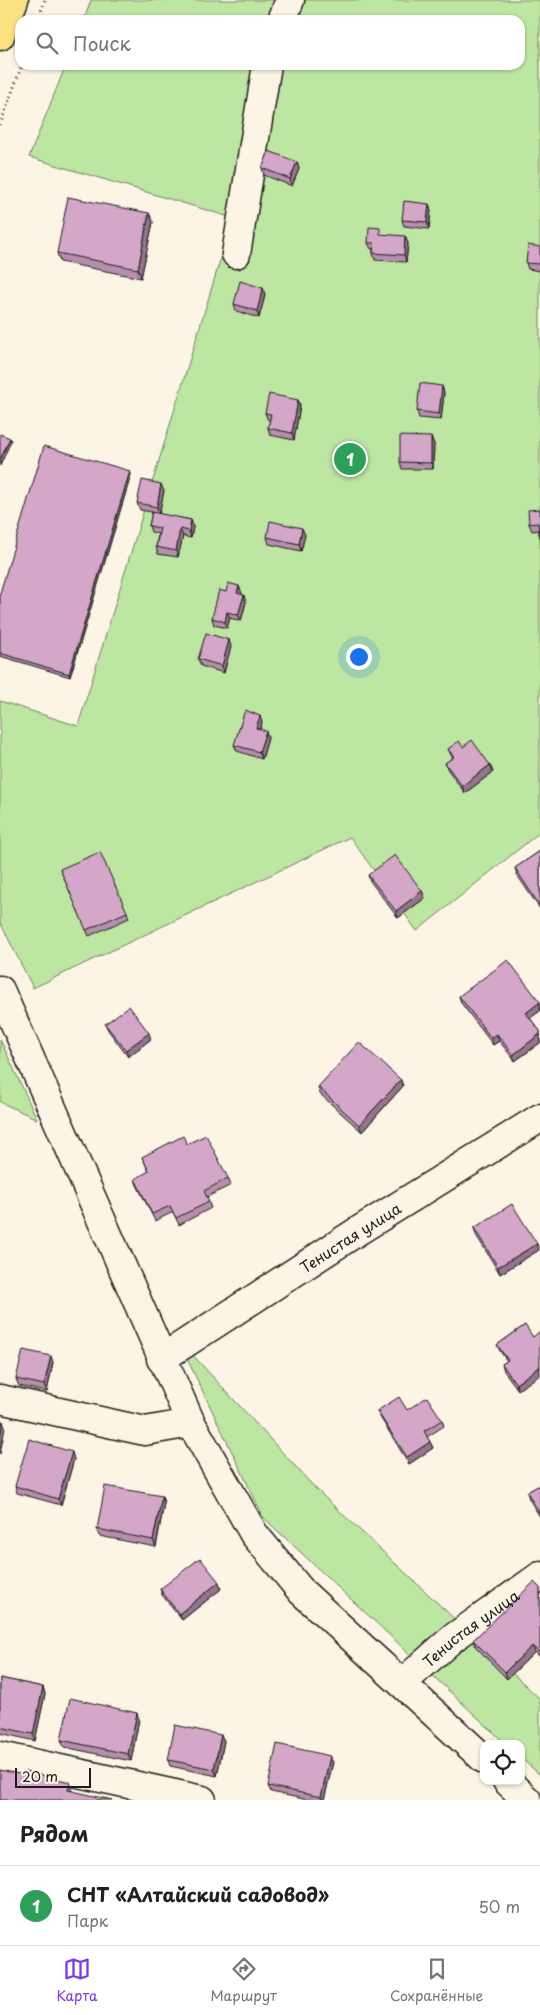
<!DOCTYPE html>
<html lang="ru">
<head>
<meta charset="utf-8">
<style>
	:root { --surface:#fff; --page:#f6f6f6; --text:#202124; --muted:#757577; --line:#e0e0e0; --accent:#7c3aed }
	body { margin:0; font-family:"Playpen Sans",sans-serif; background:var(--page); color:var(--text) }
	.controls { position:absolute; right:15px; bottom:15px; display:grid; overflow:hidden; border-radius:10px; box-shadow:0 1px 4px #0004 }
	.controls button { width:45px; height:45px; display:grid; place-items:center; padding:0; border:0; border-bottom:1px solid var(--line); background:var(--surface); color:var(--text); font:25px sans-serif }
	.scale { position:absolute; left:15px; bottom:12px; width:76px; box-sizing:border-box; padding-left:5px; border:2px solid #1c1c1c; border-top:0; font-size:14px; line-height:18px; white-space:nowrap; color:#1c1c1c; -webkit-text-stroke:4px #fcf5e5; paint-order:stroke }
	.you { position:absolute; left:358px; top:656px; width:18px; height:18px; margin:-12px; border:4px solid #fff; border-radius:50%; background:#1a73e8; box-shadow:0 0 0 8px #1a73e833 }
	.badge { display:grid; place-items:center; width:32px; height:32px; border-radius:50%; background:var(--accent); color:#fff; font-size:16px; font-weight:700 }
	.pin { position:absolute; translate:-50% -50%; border:2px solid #fff; box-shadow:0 1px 5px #0006 }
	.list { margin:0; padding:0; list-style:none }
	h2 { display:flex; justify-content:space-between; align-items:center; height:65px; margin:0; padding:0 20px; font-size:21px }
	h2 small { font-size:16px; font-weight:400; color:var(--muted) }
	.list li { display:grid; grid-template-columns:32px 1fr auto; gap:15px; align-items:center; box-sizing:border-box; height:80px; padding:0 20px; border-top:1px solid var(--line) }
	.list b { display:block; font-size:19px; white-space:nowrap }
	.list p { margin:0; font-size:16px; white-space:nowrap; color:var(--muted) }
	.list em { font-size:16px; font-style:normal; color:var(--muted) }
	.icon { flex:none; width:28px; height:28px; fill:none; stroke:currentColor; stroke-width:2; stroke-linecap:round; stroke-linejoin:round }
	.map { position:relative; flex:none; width:540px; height:1800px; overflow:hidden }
	.search { position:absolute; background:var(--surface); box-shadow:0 1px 4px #0004; left:15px; right:15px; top:15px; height:55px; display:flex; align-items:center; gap:12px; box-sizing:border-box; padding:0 18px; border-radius:15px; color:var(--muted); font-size:19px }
	.sheet { height:145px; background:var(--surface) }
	nav { display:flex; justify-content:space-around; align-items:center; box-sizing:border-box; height:70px; border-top:1px solid var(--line); background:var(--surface); font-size:14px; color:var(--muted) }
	nav a { display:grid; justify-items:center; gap:2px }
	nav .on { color:var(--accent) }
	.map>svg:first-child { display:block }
	.green { fill:#bde6a2; stroke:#6c815f }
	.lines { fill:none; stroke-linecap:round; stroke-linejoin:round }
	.minor-casing { stroke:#1c1c1c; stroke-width:31 }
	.highway-casing { stroke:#1c1c1c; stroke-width:31 }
	.path { stroke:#1c1c1c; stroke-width:3; stroke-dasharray:1 4; stroke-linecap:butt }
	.minor { stroke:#fcf5e5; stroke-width:28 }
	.highway { stroke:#fae181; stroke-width:28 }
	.wall { fill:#b68fab; stroke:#1c1c1c }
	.shaded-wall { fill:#94748b; stroke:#1c1c1c }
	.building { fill:#d4a6c7; stroke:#1c1c1c }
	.labels { text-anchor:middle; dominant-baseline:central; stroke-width:4; stroke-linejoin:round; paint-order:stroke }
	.street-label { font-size:15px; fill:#1c1c1c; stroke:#fcf5e5 }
</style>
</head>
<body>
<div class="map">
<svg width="540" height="1800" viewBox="0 0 540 1800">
	<rect width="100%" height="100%" fill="#fcf5e5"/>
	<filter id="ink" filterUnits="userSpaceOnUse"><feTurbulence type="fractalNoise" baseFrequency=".02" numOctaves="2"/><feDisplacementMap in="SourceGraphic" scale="10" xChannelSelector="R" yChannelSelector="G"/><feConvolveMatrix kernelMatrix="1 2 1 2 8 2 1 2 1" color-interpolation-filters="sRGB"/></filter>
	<g filter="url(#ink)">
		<path class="green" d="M 91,0 L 540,0 L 540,832 L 417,931 L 350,837 L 33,988 L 0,922 L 0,701 L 78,726 L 233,218 L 29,157 L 66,65 L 520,65 L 520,20 L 84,20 Z
			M 0,1039 L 37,1119 L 0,1102 Z
			M 177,1338 L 317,1490 L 540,1699 L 540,1775 L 521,1758 L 521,1744 L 506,1744 L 264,1518 Z"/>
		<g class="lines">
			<defs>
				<g id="minor">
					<path d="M 282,20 L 290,0"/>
					<path d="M 236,254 L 267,65"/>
					<path d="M 0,990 L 191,1423 L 254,1534 L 302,1592 L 484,1759"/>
					<path id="s1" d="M 161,1359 L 358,1231 L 540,1118"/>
					<path d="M 0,1399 L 145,1431 L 191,1423"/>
					<path id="s2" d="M 402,1683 L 453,1638 L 540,1576"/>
					<path d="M 0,1756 L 202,1800"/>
					<path d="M 507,1781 L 527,1800"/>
				</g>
				<path id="highway" d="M 0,36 L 14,0"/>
			</defs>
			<use href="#minor" class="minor-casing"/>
			<use href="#highway" class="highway-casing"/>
			<path class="path" d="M 38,20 L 45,0
				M 0,125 L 22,65"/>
			<use href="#minor" class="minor"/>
			<use href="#highway" class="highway"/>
		</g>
		<path class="wall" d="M 297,162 L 299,169 L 292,186 L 264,175 L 262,168 Z
			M 429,204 L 431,210 L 429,229 L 404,226 L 402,220 Z
			M 149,213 L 153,222 L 141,278 L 60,262 L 57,253 Z
			M 383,235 L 408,243 L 406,262 L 375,260 L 373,253 L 373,249 L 371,249 L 368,243 Z
			M 540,247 L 540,271 L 528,269 L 526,263 Z
			M 263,288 L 265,295 L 259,318 L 236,311 L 234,304 Z
			M 442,386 L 444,393 L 441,420 L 419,418 L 417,411 Z
			M 298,400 L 300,406 L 294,440 L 270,435 L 268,428 L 270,420 L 268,420 L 265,413 Z
			M 431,437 L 434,444 L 433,469 L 402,469 L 400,462 Z
			M 130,471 L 131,475 L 70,677 L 0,656 L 0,593 Z
			M 164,491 L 159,514 L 191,520 L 193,527 L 191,538 L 183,536 L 178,557 L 158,554 L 156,547 L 158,534 L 151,532 L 149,526 L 152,512 L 140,510 L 137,503 Z
			M 540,509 L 540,538 L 539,530 L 532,531 L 529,524 Z
			M 305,535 L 301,551 L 269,544 L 267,537 Z
			M 226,592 L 242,593 L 241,595 L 246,602 L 241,621 L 230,618 L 227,628 L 214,625 L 212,618 Z
			M 231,646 L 224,673 L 201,666 L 198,659 Z
			M 262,722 L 260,729 L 268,738 L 262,759 L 237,751 L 234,745 Z
			M 463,747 L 490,765 L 493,772 L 465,793 L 448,770 L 445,763 L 453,758 L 451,755 L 448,749 Z
			M 540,851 L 540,909 L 517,875 L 515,868 Z
			M 60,869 L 127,912 L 129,918 L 89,936 Z
			M 368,875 L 422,891 L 425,898 L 398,918 L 370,881 Z
			M 459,996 L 540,1002 L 540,1011 L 530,1018 L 540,1031 L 540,1043 L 515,1061 L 499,1041 L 493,1045 L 461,1003 Z
			M 105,1024 L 151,1039 L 128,1057 L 108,1030 Z
			M 403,1086 L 362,1132 L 320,1094 L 318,1087 Z
			M 187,1144 L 228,1178 L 231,1185 L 207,1197 L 211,1208 L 179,1225 L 173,1212 L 155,1221 L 137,1185 L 135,1179 L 149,1172 L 142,1157 Z
			M 474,1228 L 537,1244 L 539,1250 L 500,1274 L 476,1235 Z
			M 525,1325 L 518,1390 L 504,1371 L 502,1364 L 507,1361 L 500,1351 L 497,1345 Z
			M 53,1362 L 47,1392 L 19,1386 L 16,1379 Z
			M 407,1410 L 442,1420 L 444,1426 L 427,1437 L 430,1442 L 433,1448 L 409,1464 L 380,1417 L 377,1411 Z
			M 74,1459 L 61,1505 L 17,1493 L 15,1486 Z
			M 540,1485 L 540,1517 L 529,1499 L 527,1492 Z
			M 162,1496 L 164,1503 L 156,1547 L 99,1536 L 97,1529 Z
			M 540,1588 L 540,1657 L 535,1652 L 507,1679 L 476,1647 L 473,1640 Z
			M 160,1589 L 221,1589 L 182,1620 L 162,1595 Z
			M 0,1678 L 43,1687 L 45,1694 L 35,1741 L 0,1733 Z
			M 139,1719 L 131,1761 L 64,1747 L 61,1740 Z
			M 221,1735 L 224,1741 L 217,1776 L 170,1766 L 168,1760 Z
			M 333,1762 L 324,1800 L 308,1800 L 271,1792 L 268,1786 Z"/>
		<path class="shaded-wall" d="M 297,162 L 299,169 L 292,186 L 290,179 Z
			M 429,204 L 431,210 L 429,229 L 427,222 Z
			M 149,213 L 153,222 L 141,278 L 138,269 Z
			M 405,236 L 408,243 L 406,262 L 404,255 Z
			M 263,288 L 265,295 L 259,318 L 257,311 Z
			M 442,386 L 444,393 L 441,420 L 439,414 Z
			M 298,400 L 300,406 L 294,440 L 292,433 Z
			M 431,437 L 434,444 L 433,469 L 431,463 Z
			M 10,438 L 11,441 L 0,466 L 0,460 Z
			M 130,471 L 131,475 L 70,677 L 69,674 Z
			M 161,484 L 164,491 L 159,514 L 157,507 Z
			M 191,520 L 193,527 L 191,538 L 189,531 Z
			M 302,528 L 305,535 L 301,551 L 299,544 Z
			M 180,529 L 183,536 L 178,557 L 176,551 Z
			M 239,586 L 242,593 L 240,600 L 237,593 Z
			M 244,595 L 246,602 L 241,621 L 238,615 Z
			M 227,612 L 230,618 L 227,628 L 225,622 Z
			M 229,640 L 231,646 L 224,673 L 222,666 Z
			M 260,716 L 262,722 L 258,735 L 256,728 Z
			M 266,731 L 268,738 L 262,759 L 259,752 Z
			M 490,765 L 493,772 L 465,793 L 462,786 Z
			M 422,891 L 425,898 L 398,918 L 396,911 Z
			M 540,1002 L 540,1011 L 529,1019 L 526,1013 Z
			M 149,1033 L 151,1039 L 128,1057 L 126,1050 Z
			M 497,1034 L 499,1041 L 493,1045 L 491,1038 Z
			M 540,1034 L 540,1043 L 515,1061 L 513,1055 Z
			M 401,1080 L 403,1086 L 362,1132 L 359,1125 Z
			M 537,1244 L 539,1250 L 500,1274 L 498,1267 Z
			M 51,1356 L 53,1362 L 47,1392 L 44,1385 Z
			M 540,1366 L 540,1375 L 518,1390 L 516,1384 Z
			M 3,1421 L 5,1428 L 0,1454 L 0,1435 Z
			M 430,1442 L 433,1448 L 409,1464 L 407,1457 Z
			M 72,1452 L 74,1459 L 61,1505 L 58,1499 Z
			M 162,1496 L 164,1503 L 156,1547 L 153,1540 Z
			M 219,1582 L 221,1589 L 182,1620 L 179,1614 Z
			M 532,1646 L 535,1652 L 507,1679 L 505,1672 Z
			M 43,1687 L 45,1694 L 35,1741 L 33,1734 Z
			M 137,1713 L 139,1719 L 131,1761 L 128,1754 Z
			M 221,1735 L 224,1741 L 217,1776 L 214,1769 Z
			M 330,1756 L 333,1762 L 324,1800 L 323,1800 L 321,1797 Z
			M 70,1782 L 74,1793 L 68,1790 Z"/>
		<path class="building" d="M 269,151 L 297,162 L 290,179 L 262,168 Z
			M 68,197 L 149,213 L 138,269 L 57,253 Z
			M 404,201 L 429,204 L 427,222 L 402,220 Z
			M 369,227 L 380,228 L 380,234 L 405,236 L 404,255 L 373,253 L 374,243 L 368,243 Z
			M 528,245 L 540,247 L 540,264 L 526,263 Z
			M 240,281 L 263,288 L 257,311 L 234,304 Z
			M 420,383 L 442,386 L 439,414 L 417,411 Z
			M 269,394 L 298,400 L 292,433 L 268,428 L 271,414 L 265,413 Z
			M 0,434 L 10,438 L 0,460 Z
			M 400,436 L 431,437 L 431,463 L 400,462 Z
			M 44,446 L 130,471 L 69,674 L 0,653 L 0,593 Z
			M 142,480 L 161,484 L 157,507 L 137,503 Z
			M 540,509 L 540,535 L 539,535 L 538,523 L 529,524 L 528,510 Z
			M 152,512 L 191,520 L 189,531 L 180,529 L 176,551 L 156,547 L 160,528 L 149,526 Z
			M 270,521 L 302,528 L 299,544 L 267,537 Z
			M 228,583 L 239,586 L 237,593 L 244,595 L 238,615 L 227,612 L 225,622 L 212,618 L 219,590 L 226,592 Z
			M 206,633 L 229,640 L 222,666 L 198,659 Z
			M 245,710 L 260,716 L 256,728 L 266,731 L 259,752 L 234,745 Z
			M 472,740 L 490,765 L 462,786 L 445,763 L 454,757 L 448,749 L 459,741 L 463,747 Z
			M 540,851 L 540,906 L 515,868 Z
			M 100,852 L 127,912 L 86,930 L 60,869 Z
			M 395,855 L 422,891 L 396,911 L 368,875 Z
			M 508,960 L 540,1002 L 526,1013 L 540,1031 L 540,1034 L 513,1055 L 497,1034 L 491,1038 L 459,996 Z
			M 129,1006 L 149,1033 L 126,1050 L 105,1024 Z
			M 359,1042 L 401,1080 L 359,1125 L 318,1087 Z
			M 206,1135 L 228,1178 L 204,1191 L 209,1202 L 176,1218 L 170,1206 L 152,1214 L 135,1179 L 149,1171 L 142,1157 L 183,1136 L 187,1144 Z
			M 512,1204 L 537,1244 L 498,1267 L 474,1228 Z
			M 525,1325 L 533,1337 L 540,1331 L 540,1366 L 516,1384 L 502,1364 L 508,1360 L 497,1345 Z
			M 23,1350 L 51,1356 L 44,1385 L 16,1379 Z
			M 399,1397 L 407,1410 L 427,1397 L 442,1420 L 424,1431 L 430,1442 L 407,1457 L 377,1411 Z
			M 0,1421 L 3,1421 L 0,1435 Z
			M 29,1439 L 72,1452 L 58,1499 L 15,1486 Z
			M 540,1485 L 540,1514 L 527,1492 Z
			M 105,1486 L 162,1496 L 153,1540 L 97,1529 Z
			M 200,1558 L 219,1582 L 179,1614 L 160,1589 Z
			M 534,1582 L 540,1588 L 540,1653 L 532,1646 L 505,1672 L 473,1640 Z
			M 0,1678 L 43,1687 L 33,1734 L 0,1727 Z
			M 70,1698 L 137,1713 L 128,1754 L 61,1740 Z
			M 175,1725 L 221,1735 L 214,1769 L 168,1760 Z
			M 277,1744 L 330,1756 L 321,1797 L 268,1786 Z
			M 0,1770 L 24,1775 L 25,1771 L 70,1782 L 68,1790 L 112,1800 L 0,1800 Z"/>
	</g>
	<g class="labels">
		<g class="street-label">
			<text stroke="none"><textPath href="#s1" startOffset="225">Тенистая улица</textPath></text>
			<text stroke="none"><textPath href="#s2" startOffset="88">Тенистая улица</textPath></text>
		</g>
	</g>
</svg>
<div class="controls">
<button><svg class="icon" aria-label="locate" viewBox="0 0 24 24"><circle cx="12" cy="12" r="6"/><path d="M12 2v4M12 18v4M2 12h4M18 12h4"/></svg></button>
</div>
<div class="scale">20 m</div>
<div class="you"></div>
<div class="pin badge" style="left:350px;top:459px;background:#2e9e5b">1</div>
<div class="search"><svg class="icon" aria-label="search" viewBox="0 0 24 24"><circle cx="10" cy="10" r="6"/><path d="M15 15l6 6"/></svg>Поиск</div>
</div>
<section class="sheet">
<h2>Рядом<small></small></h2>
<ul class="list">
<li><span class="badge" style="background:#2e9e5b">1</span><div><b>СНТ «Алтайский садовод»</b><p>Парк</p></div><em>50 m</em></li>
</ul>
</section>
<nav>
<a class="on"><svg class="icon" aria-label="map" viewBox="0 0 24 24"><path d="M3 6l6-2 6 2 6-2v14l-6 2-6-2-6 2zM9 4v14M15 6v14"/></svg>Карта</a>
<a><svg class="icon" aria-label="directions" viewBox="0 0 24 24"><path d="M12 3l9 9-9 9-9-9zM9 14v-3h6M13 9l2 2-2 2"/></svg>Маршрут</a>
<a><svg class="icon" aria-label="saved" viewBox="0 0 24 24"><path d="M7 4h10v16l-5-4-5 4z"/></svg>Сохранённые</a>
</nav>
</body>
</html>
